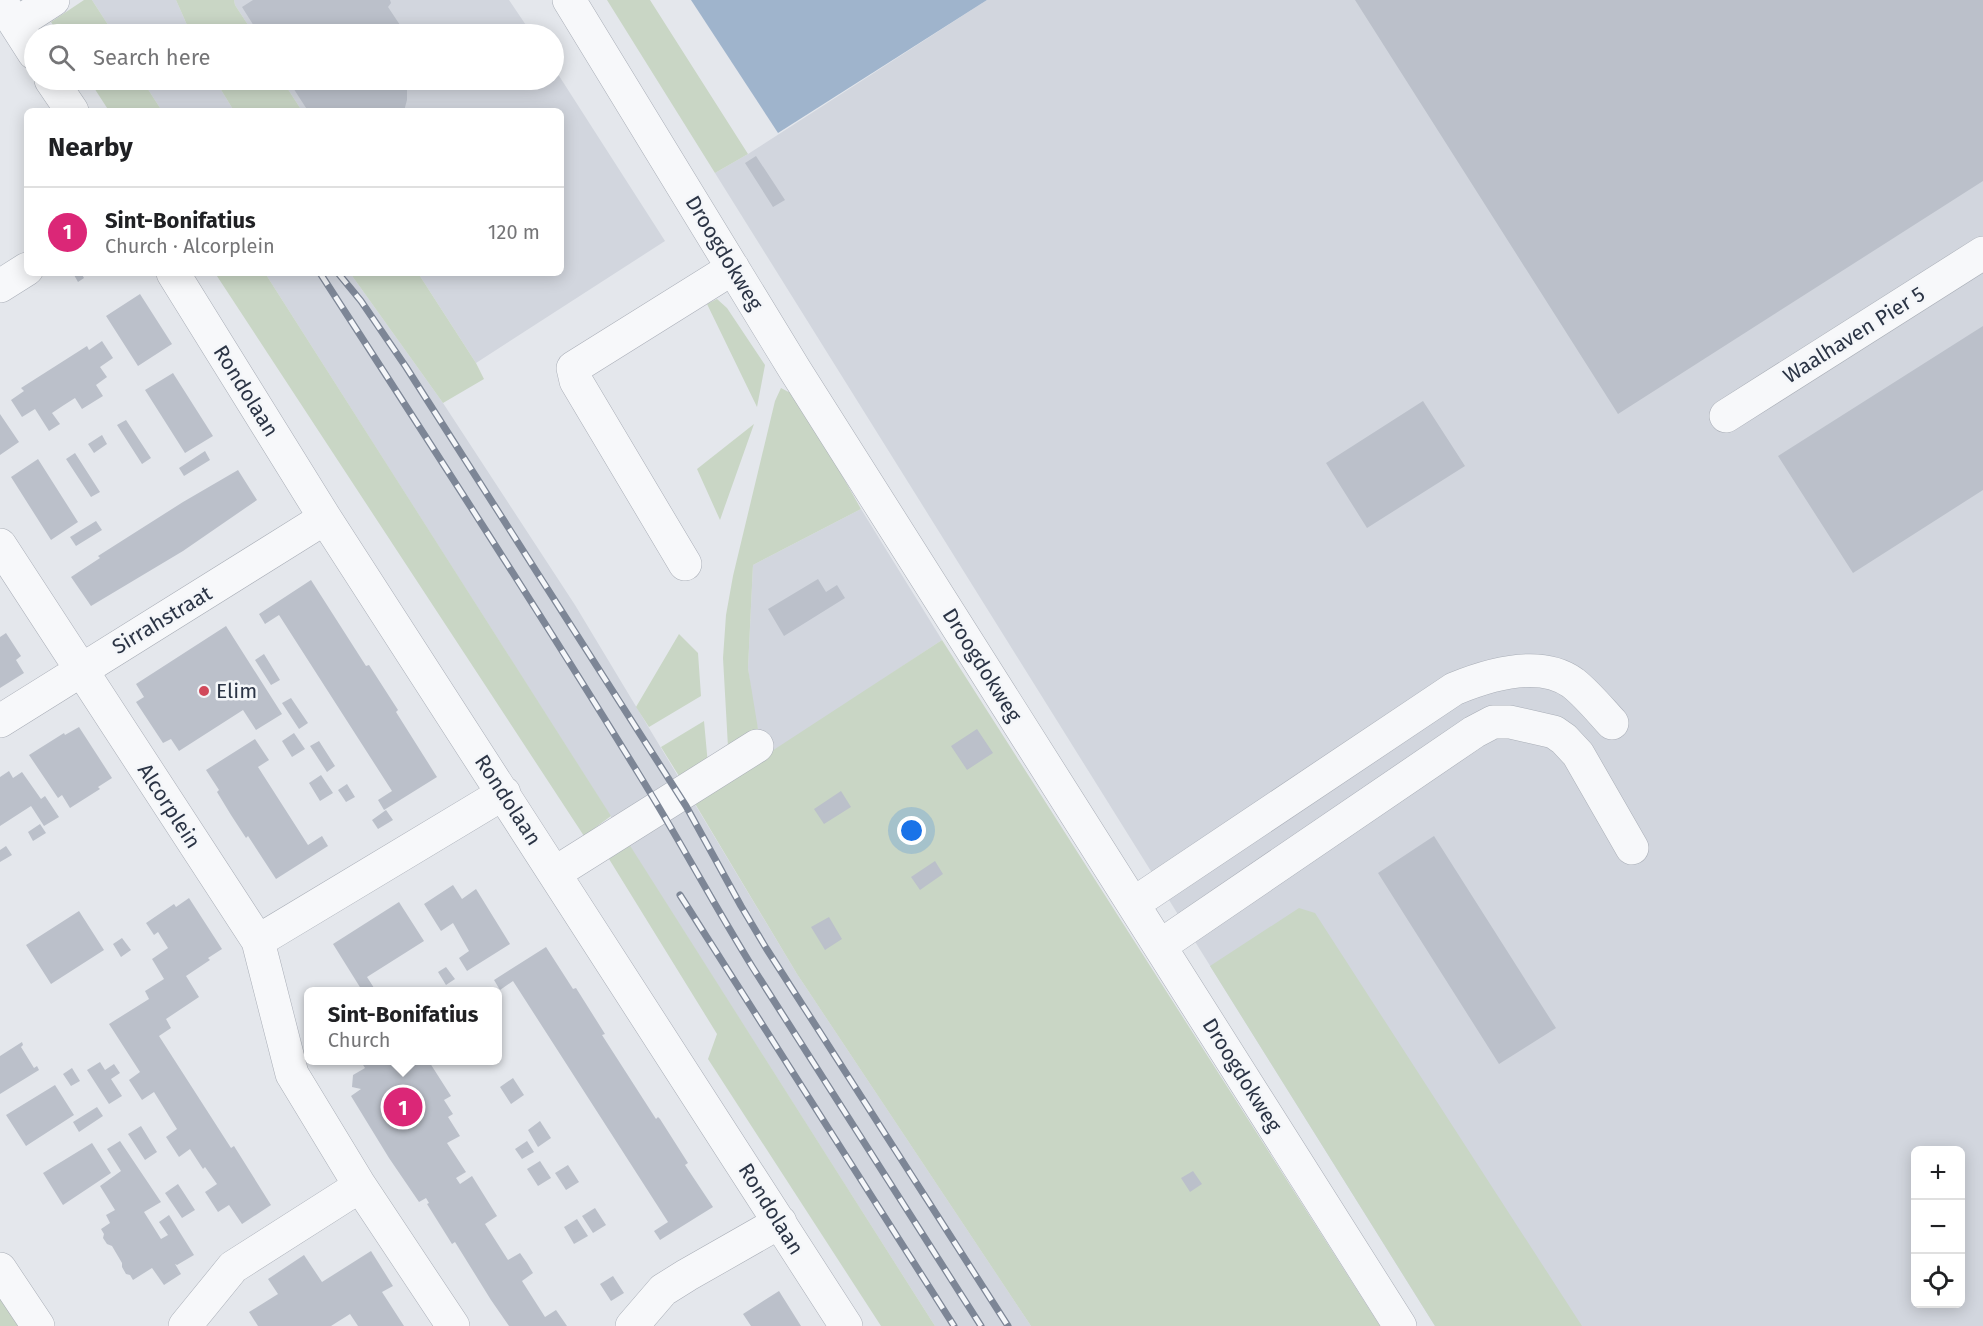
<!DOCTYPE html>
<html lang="en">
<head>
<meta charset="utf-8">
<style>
	:root { --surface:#fff; --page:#f2f2f2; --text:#202124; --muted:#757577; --line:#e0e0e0; --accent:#db2777 }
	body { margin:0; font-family:"Fira Sans",sans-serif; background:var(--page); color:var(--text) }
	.controls { position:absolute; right:18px; bottom:18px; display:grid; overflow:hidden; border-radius:9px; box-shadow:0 3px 15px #0003 }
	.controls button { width:54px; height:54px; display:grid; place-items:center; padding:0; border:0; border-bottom:2px solid var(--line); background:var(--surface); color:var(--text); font:30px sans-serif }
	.you { position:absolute; left:912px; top:831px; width:21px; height:21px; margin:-15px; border:4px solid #fff; border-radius:50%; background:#1a73e8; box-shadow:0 0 0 9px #1a73e833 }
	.badge { display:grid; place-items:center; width:39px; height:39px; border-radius:50%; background:var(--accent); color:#fff; font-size:20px; font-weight:700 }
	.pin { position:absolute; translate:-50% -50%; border:3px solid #fff; box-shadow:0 2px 6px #0006 }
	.popup { position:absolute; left:304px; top:987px; width:198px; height:78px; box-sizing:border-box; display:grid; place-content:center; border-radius:9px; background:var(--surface); filter:drop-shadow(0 2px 4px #0005); font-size:20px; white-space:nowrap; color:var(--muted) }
	.popup b { font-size:22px; color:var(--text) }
	.popup::after { content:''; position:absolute; left:50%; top:100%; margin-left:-12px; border:12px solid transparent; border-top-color:var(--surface) }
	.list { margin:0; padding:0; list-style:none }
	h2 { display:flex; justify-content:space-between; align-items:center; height:78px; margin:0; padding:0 24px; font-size:26px }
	h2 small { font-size:20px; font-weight:400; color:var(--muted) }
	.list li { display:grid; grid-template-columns:39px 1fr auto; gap:18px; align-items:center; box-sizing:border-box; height:90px; padding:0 24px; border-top:2px solid var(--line) }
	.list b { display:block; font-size:22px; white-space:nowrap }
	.list p { margin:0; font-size:20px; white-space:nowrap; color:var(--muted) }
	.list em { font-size:20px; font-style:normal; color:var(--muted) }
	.icon { flex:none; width:33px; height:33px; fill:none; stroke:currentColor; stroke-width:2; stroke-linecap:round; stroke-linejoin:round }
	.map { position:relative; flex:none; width:1983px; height:1326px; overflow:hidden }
	.search { position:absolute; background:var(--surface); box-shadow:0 3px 15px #0003; left:24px; top:24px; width:540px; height:66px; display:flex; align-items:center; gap:15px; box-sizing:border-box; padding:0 21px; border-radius:33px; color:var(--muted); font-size:22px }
	.panel { position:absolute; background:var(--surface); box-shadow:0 3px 15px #0003; left:24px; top:108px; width:540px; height:168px; border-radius:9px }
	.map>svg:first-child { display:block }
	.built { fill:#d2d6de; fill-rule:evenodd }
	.green { fill:#c9d6c5 }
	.water { fill:#9fb4cc }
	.building { fill:#bbc0ca }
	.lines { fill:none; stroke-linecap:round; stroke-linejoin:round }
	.minor-casing { stroke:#a9aeb7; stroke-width:34 }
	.minor { stroke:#f7f8fa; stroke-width:33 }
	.rail-casing { stroke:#7d8696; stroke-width:7 }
	.rail { stroke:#f4f6f9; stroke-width:4.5; stroke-dasharray:14; stroke-linecap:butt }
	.poi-dot { fill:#d1495b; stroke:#f4f6f9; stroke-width:2 }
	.labels { text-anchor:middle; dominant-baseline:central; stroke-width:5; stroke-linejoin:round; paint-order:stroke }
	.street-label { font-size:21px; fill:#2b3445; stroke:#f4f6f9 }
	.poi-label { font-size:21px; fill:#2b3445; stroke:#f4f6f9; text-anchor:start }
</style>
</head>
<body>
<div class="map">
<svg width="1983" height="1326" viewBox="0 0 1983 1326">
	<rect width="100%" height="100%" fill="#e4e7ec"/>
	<path class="built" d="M 92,0 L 176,0 L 191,34 L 114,34 Z
		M 234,0 L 509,0 L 532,34 L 254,34 L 235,5 Z
		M 987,0 L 1983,0 L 1983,1326 L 1435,1326 L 715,173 L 748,154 ZM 1916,1150 L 1960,1150 L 1960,1304 L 1916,1304 Z
		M 554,68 L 665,241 L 476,363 L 418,273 L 561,273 L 561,111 L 302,111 L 282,80 L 554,80 Z
		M 142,80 L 215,80 L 234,111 L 162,111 Z
		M 265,273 L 350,273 L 443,403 L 575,605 L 797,974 L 1031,1326 L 935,1326 Z
		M 861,509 L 942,640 L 764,758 L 753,707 L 748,668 L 753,565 Z"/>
	<path class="green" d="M 84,0 L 92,0 L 114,34 L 59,34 L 51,22 Z
		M 176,0 L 234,0 L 235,5 L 254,34 L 191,34 Z
		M 607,0 L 650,0 L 748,154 L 715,173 Z
		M 89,80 L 142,80 L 162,111 L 109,111 Z
		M 215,80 L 282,80 L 302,111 L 234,111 Z
		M 215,273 L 265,273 L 611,816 L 584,836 Z
		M 350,273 L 418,273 L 476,363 L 484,379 L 443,403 Z
		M 717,299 L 727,308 L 765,365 L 757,407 L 707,304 Z
		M 781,388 L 798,397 L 861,509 L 753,565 L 748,668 L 758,729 L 728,747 L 723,658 L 726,615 L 733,576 L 775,401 Z
		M 754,424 L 720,520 L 697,469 Z
		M 679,634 L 698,653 L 701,696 L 649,727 L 636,707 Z
		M 942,640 L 1380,1326 L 1031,1326 L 797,974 L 694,802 Z
		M 704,721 L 708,765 L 682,781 L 661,747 Z
		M 629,844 L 935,1326 L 881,1326 L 708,1059 L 717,1034 L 609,859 Z
		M 1299,908 L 1315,913 L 1582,1326 L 1435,1326 L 1210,966 Z
		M 0,1292 L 23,1326 L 0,1326 Z"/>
	<path class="water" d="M 691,0 L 987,0 L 778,133 Z"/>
	<path class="building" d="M 253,0 L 390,0 L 391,3 L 388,7 L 406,34 L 259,34 L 242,7 Z
		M 1355,0 L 1983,0 L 1983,181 L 1618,414 Z
		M 288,80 L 403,80 L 407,90 L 407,100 L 404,111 L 308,111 Z
		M 756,156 L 785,200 L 773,207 L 745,163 Z
		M 78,273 L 81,273 L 84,278 L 78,282 L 74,275 Z
		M 140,294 L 172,344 L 138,366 L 106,316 Z
		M 1983,326 L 1983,490 L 1853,573 L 1778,456 Z
		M 102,341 L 113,358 L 100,367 L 107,377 L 96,385 L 103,396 L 82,409 L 75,398 L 64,405 L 52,413 L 60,424 L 49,431 L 35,409 L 22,417 L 11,400 L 24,391 L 21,388 L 87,346 L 89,350 Z
		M 173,373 L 213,436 L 185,453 L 145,390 Z
		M 1423,401 L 1465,466 L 1367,528 L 1326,463 Z
		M 0,414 L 19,442 L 0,455 Z
		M 126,420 L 151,458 L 142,464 L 117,425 Z
		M 102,435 L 107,444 L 94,453 L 88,444 Z
		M 205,451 L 210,460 L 184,476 L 179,468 Z
		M 75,453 L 100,492 L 91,497 L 66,459 Z
		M 38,459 L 78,522 L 51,540 L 11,477 Z
		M 238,470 L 257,500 L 183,551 L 91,606 L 71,577 L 100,558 L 98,556 L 183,502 Z
		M 96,521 L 102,530 L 76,546 L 70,537 Z
		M 818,579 L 826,592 L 837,585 L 845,598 L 784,636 L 768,609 Z
		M 311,580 L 366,666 L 369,665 L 398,710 L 396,712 L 437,777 L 384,810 L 378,800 L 392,791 L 356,735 L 279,615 L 265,624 L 259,614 Z
		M 226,626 L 282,714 L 256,730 L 243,710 L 179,751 L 171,739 L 163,743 L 136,702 L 144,697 L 136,684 Z
		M 6,633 L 21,656 L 16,660 L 24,673 L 0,688 L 0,637 Z
		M 264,654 L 280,680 L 271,685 L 255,660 Z
		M 291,698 L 308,723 L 299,729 L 282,703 Z
		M 79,727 L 112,778 L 98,787 L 100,789 L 70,808 L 62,795 L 58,798 L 29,755 L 64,733 L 65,735 Z
		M 977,729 L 993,753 L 967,770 L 951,746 Z
		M 294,733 L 305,749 L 292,757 L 282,741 Z
		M 255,739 L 269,760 L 258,767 L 308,845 L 322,836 L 328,846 L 276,879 L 248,836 L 246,838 L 231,815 L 217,792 L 219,790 L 206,770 Z
		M 319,741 L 335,766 L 327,772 L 310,746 Z
		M 9,771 L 13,778 L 22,772 L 41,799 L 45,796 L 59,817 L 44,826 L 31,806 L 0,826 L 0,777 Z
		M 321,775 L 333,793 L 320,801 L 309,783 Z
		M 347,784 L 355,797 L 346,802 L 338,790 Z
		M 841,791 L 851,807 L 824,824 L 814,809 Z
		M 386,810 L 393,820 L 378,829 L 372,820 Z
		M 40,824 L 46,833 L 33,841 L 28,832 Z
		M 1434,836 L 1556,1028 L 1499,1064 L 1378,873 Z
		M 6,846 L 12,855 L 0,862 L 0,850 Z
		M 935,861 L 943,874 L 920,890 L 911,877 Z
		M 453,885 L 462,899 L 476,889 L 510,944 L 467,971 L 459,958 L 469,951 L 453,923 L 441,931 L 424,904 Z
		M 189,898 L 222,949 L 208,958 L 210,960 L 186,976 L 199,997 L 166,1019 L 171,1028 L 159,1036 L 231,1148 L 234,1146 L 271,1205 L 242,1224 L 229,1205 L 218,1212 L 205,1192 L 217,1184 L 205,1167 L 203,1169 L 190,1149 L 179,1157 L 166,1137 L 177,1129 L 154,1092 L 142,1100 L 129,1080 L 140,1072 L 109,1024 L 149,999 L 145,991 L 164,979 L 152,959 L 168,948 L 158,932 L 154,935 L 146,923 L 174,904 L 176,907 Z
		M 399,902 L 424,941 L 367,977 L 376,991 L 363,992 L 333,944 Z
		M 79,911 L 104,950 L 51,984 L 26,945 Z
		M 829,917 L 842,939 L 825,950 L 811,927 Z
		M 122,938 L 131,950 L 121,957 L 113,944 Z
		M 546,947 L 573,989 L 576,988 L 605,1034 L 602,1035 L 656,1119 L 658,1117 L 660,1119 L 688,1163 L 685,1165 L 713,1207 L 660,1240 L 654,1231 L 668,1222 L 632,1166 L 513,981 L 500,990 L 494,980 Z
		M 446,967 L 455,979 L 446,985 L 438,972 Z
		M 22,1042 L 23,1045 L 21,1047 L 34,1068 L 37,1066 L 39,1070 L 0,1094 L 0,1056 Z
		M 360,1060 L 428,1060 L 451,1096 L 444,1100 L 453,1114 L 448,1117 L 460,1136 L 447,1143 L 466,1172 L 456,1178 L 460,1184 L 472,1176 L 497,1216 L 485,1224 L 508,1260 L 520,1253 L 527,1263 L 533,1273 L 522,1281 L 545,1317 L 556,1310 L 567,1326 L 509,1326 L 491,1300 L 455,1242 L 452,1244 L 427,1204 L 429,1203 L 426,1198 L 419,1202 L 389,1158 L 351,1096 L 361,1089 L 352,1087 L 353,1075 L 365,1068 Z
		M 100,1062 L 105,1070 L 114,1064 L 120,1073 L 111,1079 L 122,1096 L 109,1104 L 87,1070 Z
		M 72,1068 L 80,1081 L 71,1086 L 63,1074 Z
		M 513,1078 L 524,1095 L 511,1104 L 500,1087 Z
		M 55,1085 L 74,1115 L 26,1146 L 6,1115 Z
		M 97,1107 L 103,1116 L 79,1132 L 73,1122 Z
		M 540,1121 L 551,1138 L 538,1147 L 528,1130 Z
		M 141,1126 L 157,1152 L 145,1160 L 128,1134 Z
		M 120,1141 L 161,1202 L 144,1212 L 161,1239 L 168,1235 L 159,1222 L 169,1215 L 194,1255 L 177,1265 L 175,1264 L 181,1274 L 164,1285 L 152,1268 L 133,1280 L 130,1275 L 126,1274 L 122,1267 L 122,1263 L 112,1246 L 107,1244 L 103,1238 L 104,1234 L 101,1229 L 110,1223 L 106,1215 L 115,1210 L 100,1186 L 121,1171 L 107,1149 Z
		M 527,1141 L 534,1152 L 522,1159 L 515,1149 Z
		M 92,1143 L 111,1173 L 63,1205 L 43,1173 Z
		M 540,1161 L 551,1178 L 538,1186 L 527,1169 Z
		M 568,1165 L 579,1182 L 566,1190 L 555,1173 Z
		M 1193,1171 L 1202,1184 L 1190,1192 L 1181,1178 Z
		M 178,1184 L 195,1210 L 182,1218 L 165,1193 Z
		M 595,1208 L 606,1225 L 593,1233 L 582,1216 Z
		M 577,1219 L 588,1236 L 574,1244 L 564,1227 Z
		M 371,1251 L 393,1286 L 382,1292 L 404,1326 L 358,1326 L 350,1314 L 331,1326 L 258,1326 L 249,1312 L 278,1294 L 268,1279 L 304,1255 L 322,1282 Z
		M 613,1276 L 624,1293 L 611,1301 L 600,1284 Z
		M 779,1291 L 801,1326 L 751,1326 L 743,1314 Z"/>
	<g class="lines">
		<defs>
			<path id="minor" d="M 0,0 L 34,53
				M 569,0 L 795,370 L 1400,1326
				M 16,24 L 53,0
				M 51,80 L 72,111
				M 173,273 L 325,518 L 846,1326
				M 0,286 L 27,269
				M 1726,416 L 1983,253
				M 0,545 L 258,941 L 292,1074 L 360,1186 L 453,1326
				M 685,564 L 576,381 L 573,368 L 733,268
				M 0,721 L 325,518
				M 555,873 L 757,746
				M 1133,904 L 1454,689 C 1488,675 1540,659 1573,683 C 1587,694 1600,710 1612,723
				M 258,941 L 504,793
				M 1160,946 L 1474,732 L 1493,722 L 1510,722 L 1554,732 L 1564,739 L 1578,754 L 1632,848
				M 0,1269 L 38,1326
				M 185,1326 L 233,1267 L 360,1186
				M 632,1326 L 663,1290 L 687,1275 L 780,1222"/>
		</defs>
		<use href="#minor" class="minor-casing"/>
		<use href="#minor" class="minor"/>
		<defs>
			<path id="rail" d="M 320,273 C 428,440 536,607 640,776 C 679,839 714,905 753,968 L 981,1326
				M 338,273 L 361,301 L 406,367 L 686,806 L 741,906 L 766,948 L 1008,1326
				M 680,895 L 954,1326"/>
		</defs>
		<use href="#rail" class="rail-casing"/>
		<use href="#rail" class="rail"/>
	</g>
	<circle class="poi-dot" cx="204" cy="691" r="6"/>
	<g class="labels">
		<g class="street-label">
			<text transform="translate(724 253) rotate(59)">Droogdokweg</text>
			<text transform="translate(1854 335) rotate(-32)">Waalhaven Pier 5</text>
			<text transform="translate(246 391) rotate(58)">Rondolaan</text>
			<text transform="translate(162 620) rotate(-31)">Sirrahstraat</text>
			<text transform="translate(982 665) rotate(58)">Droogdokweg</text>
			<text transform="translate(508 800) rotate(57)">Rondolaan</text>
			<text transform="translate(169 806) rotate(57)">Alcorplein</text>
			<text transform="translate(1242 1075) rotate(58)">Droogdokweg</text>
			<text transform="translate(771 1209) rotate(58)">Rondolaan</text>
		</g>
		<g class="poi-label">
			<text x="216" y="691">Elim</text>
		</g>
	</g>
</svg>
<div class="controls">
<button>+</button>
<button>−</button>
<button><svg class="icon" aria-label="locate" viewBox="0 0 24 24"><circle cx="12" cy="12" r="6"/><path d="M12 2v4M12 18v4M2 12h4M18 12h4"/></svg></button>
</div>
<div class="you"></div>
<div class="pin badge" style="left:403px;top:1107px">1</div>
<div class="popup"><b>Sint-Bonifatius</b>Church</div>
<div class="search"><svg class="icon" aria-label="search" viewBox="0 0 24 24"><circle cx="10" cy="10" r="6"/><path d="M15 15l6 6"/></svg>Search here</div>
<section class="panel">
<h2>Nearby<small></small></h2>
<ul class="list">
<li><span class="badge">1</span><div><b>Sint-Bonifatius</b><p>Church · Alcorplein</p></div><em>120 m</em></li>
</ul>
</section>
</div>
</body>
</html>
